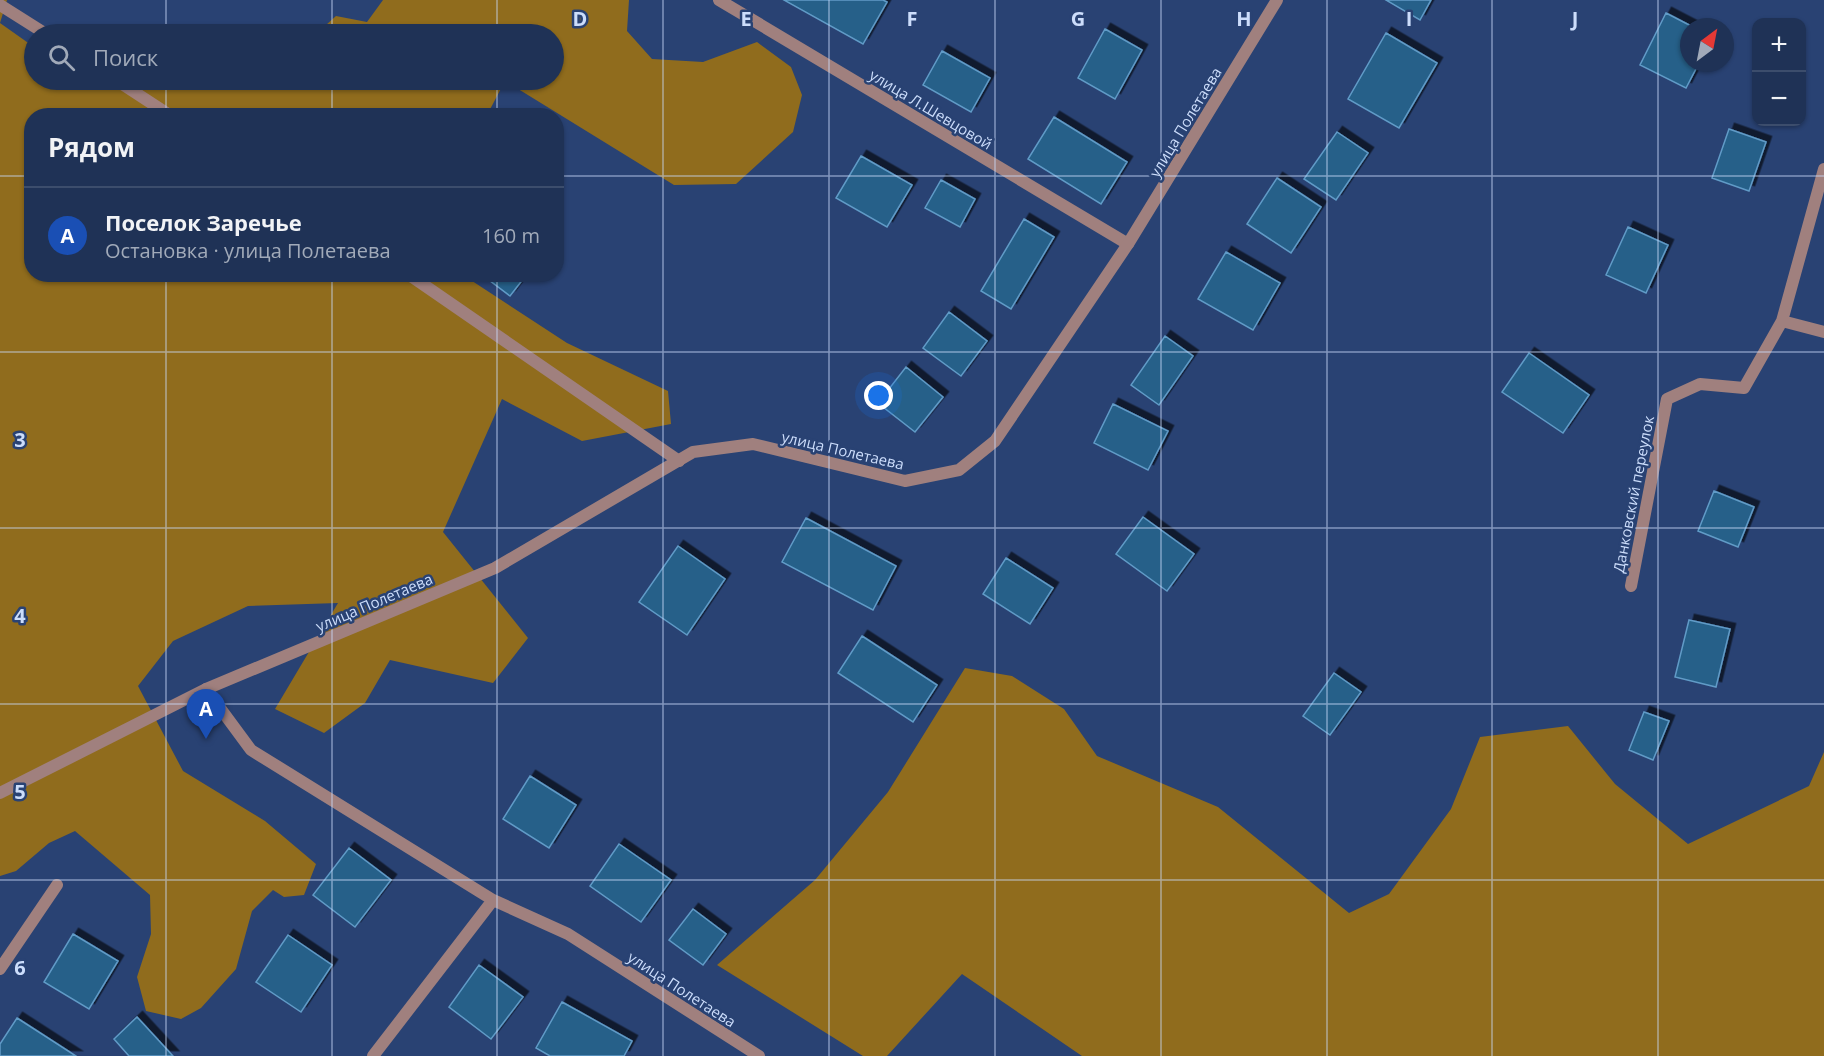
<!DOCTYPE html>
<html lang="ru">
<head>
<meta charset="utf-8">
<style>
	:root { --surface:#1f3256; --page:#273a5c; --text:#f1f3f6; --muted:#a1aab9; --line:#3c4d6c; --accent:#e4ad35 }
	body { margin:0; font-family:"Open Sans",sans-serif; background:var(--page); color:var(--text) }
	.controls { position:absolute; right:18px; top:18px; display:grid; overflow:hidden; border-radius:12px; box-shadow:0 2px 4px #0004 }
	.controls button { width:54px; height:54px; display:grid; place-items:center; padding:0; border:0; border-bottom:2px solid var(--line); background:var(--surface); color:var(--text); font:30px sans-serif }
	.compass { position:absolute; left:1680px; top:18px; width:54px; height:54px; border-radius:50%; background:var(--surface); box-shadow:0 2px 4px #0004; rotate:32deg }
	.you { position:absolute; left:879px; top:396px; width:21px; height:21px; margin:-15px; border:4px solid #fff; border-radius:50%; background:#1a73e8; box-shadow:0 0 0 9px #1a73e833 }
	.badge { display:grid; place-items:center; width:39px; height:39px; border-radius:50%; background:var(--accent); color:#fff; font-size:20px; font-weight:700 }
	.pin { position:absolute; translate:-50% -50px; filter:drop-shadow(0 2px 3px #0008) }
	.pin::after { content:''; position:absolute; top:32px; width:21px; height:18px; background:inherit; clip-path:polygon(0 0,100% 0,50% 100%) }
	.list { margin:0; padding:0; list-style:none }
	h2 { display:flex; justify-content:space-between; align-items:center; height:78px; margin:0; padding:0 24px; font-size:26px }
	h2 small { font-size:20px; font-weight:400; color:var(--muted) }
	.list li { display:grid; grid-template-columns:39px 1fr auto; gap:18px; align-items:center; box-sizing:border-box; height:96px; padding:0 24px; border-top:2px solid var(--line) }
	.list b { display:block; font-size:22px; white-space:nowrap }
	.list p { margin:0; font-size:20px; white-space:nowrap; color:var(--muted) }
	.list em { font-size:20px; font-style:normal; color:var(--muted) }
	.icon { flex:none; width:33px; height:33px; fill:none; stroke:currentColor; stroke-width:2; stroke-linecap:round; stroke-linejoin:round }
	.map { position:relative; flex:none; width:1824px; height:1056px; overflow:hidden }
	.search { position:absolute; background:var(--surface); box-shadow:0 2px 4px #0004; left:24px; top:24px; width:540px; height:66px; display:flex; align-items:center; gap:15px; box-sizing:border-box; padding:0 21px; border-radius:33px; color:var(--muted); font-size:22px }
	.panel { position:absolute; background:var(--surface); box-shadow:0 2px 4px #0004; left:24px; top:108px; width:540px; height:174px; border-radius:24px }
	.map>svg:first-child { display:block }
	.forest { fill:#906c1d }
	.building { fill:#256089; stroke:#619bc7; stroke-width:1.5; filter:url(#shadow) }
	.lines { fill:none; stroke-linecap:round; stroke-linejoin:round }
	.minor { stroke:#a0807e; stroke-width:12 }
	.tertiary { stroke:#a0807e; stroke-width:12 }
	.grid { fill:none; stroke:#ccddfb; stroke-width:1.5; stroke-opacity:0.55 }
	.labels { text-anchor:middle; dominant-baseline:central; stroke-width:5; stroke-linejoin:round; paint-order:stroke }
	.street-label { font-size:15px; fill:#ccddfb; stroke:#294273 }
	.grid-label { font-size:20px; text-anchor:middle; font-weight:bold; fill:#ccddfb; stroke:#294273; stroke-width:5; stroke-linejoin:round; paint-order:stroke }
</style>
</head>
<body>
<div class="map">
<svg width="1824" height="1056" viewBox="0 0 1824 1056">
	<defs>
		<filter id="shadow"><feDropShadow dx="5.5" dy="-5.5" stdDeviation="0" flood-color="#0009"/></filter>
	</defs>
	<rect width="100%" height="100%" fill="#294273"/>
	<path class="forest" d="M 0,0 L 7,0 L 0,23 L 34,47 L 34,80 L 554,80 L 554,34 L 316,34 L 336,16 L 367,22 L 383,0 L 629,0 L 627,31 L 652,59 L 703,62 L 757,42 L 791,67 L 802,95 L 793,132 L 736,184 L 674,185 L 505,81 L 487,115 L 32,116 L 32,274 L 463,275 L 567,343 L 668,391 L 671,424 L 582,441 L 502,399 L 443,532 L 528,638 L 493,683 L 390,660 L 365,703 L 324,733 L 275,709 L 338,603 L 248,606 L 173,641 L 138,686 L 183,771 L 265,821 L 316,864 L 304,895 L 284,897 L 273,890 L 252,911 L 236,969 L 201,1008 L 181,1019 L 146,1011 L 137,977 L 151,934 L 150,895 L 75,831 L 49,843 L 16,871 L 0,876 Z
		M 965,668 L 1012,676 L 1064,709 L 1097,756 L 1218,807 L 1349,913 L 1389,894 L 1451,809 L 1480,737 L 1568,726 L 1615,784 L 1688,844 L 1809,786 L 1824,752 L 1824,1056 L 1082,1056 L 962,974 L 887,1056 L 863,1056 L 717,965 L 815,880 L 888,792 Z"/>
	<path class="building" d="M 784,0 L 883,0 L 887,2 L 863,44 Z
		M 1386,0 L 1431,0 L 1420,20 Z
		M 1666,13 L 1693,27 L 1689,27 L 1689,63 L 1699,63 L 1686,88 L 1640,65 Z
		M 1105,29 L 1142,50 L 1115,99 L 1078,78 Z
		M 1386,33 L 1437,63 L 1399,128 L 1348,99 Z
		M 942,51 L 990,78 L 971,112 L 923,85 Z
		M 1054,117 L 1127,162 L 1101,204 L 1028,159 Z
		M 1729,129 L 1766,142 L 1749,191 L 1712,178 Z
		M 1337,132 L 1368,153 L 1336,200 L 1304,179 Z
		M 861,156 L 912,185 L 887,227 L 836,198 Z
		M 1277,178 L 1321,207 L 1291,253 L 1247,224 Z
		M 941,180 L 975,199 L 960,227 L 925,208 Z
		M 1024,219 L 1054,237 L 1011,309 L 981,291 Z
		M 1628,227 L 1668,245 L 1646,293 L 1606,275 Z
		M 1226,252 L 1280,283 L 1253,330 L 1198,299 Z
		M 481,274 L 527,274 L 510,296 Z
		M 949,312 L 987,341 L 961,376 L 923,348 Z
		M 1165,336 L 1193,356 L 1159,405 L 1131,385 Z
		M 1529,353 L 1589,395 L 1563,433 L 1502,392 Z
		M 906,367 L 943,397 L 915,432 L 878,403 Z
		M 1113,404 L 1168,431 L 1148,470 L 1094,443 Z
		M 1714,491 L 1754,507 L 1738,547 L 1698,531 Z
		M 1143,517 L 1194,554 L 1167,591 L 1116,554 Z
		M 806,518 L 896,566 L 873,610 L 782,562 Z
		M 678,546 L 725,579 L 687,635 L 639,602 Z
		M 1006,558 L 1053,588 L 1030,624 L 983,594 Z
		M 1689,620 L 1730,629 L 1716,687 L 1675,677 Z
		M 862,636 L 937,685 L 913,722 L 838,673 Z
		M 1334,673 L 1361,692 L 1330,735 L 1303,716 Z
		M 1644,712 L 1669,721 L 1653,760 L 1629,750 Z
		M 530,776 L 576,805 L 549,848 L 503,819 Z
		M 619,844 L 671,880 L 641,922 L 590,886 Z
		M 349,848 L 391,880 L 355,927 L 313,895 Z
		M 693,909 L 726,934 L 703,965 L 669,940 Z
		M 73,934 L 118,961 L 89,1009 L 44,982 Z
		M 288,935 L 332,965 L 301,1012 L 256,982 Z
		M 479,965 L 523,997 L 491,1039 L 449,1007 Z
		M 562,1002 L 632,1041 L 624,1056 L 550,1056 L 536,1048 Z
		M 137,1017 L 173,1056 L 129,1056 L 114,1039 Z
		M 17,1018 L 76,1056 L 0,1056 L 0,1044 Z"/>
	<g class="lines">
		<path class="minor" d="M 719,0 L 1128,244
			M 0,5 L 46,34
			M 116,80 L 171,116
			M 408,274 L 679,461
			M 1782,321 L 1824,332
			M 1631,586 L 1667,399 L 1700,384 L 1744,388 L 1782,321 L 1824,169
			M 206,689 L 251,750 L 493,900 L 568,934 L 759,1056
			M 0,969 L 57,885
			M 373,1056 L 493,900"/>
		<path class="tertiary" d="M 0,793 L 206,689 L 495,568 L 693,452 L 753,444 L 905,481 L 959,470 L 995,441 L 1128,244 L 1277,0"/>
	</g>
	<path class="grid" d="M 166,0 L 166,34M 332,0 L 332,34M 497,0 L 497,34M 663,0 L 663,1056M 829,0 L 829,1056M 995,0 L 995,1056M 1161,0 L 1161,1056M 1327,0 L 1327,1056M 1492,0 L 1492,1056M 1658,0 L 1658,1056M 166,80 L 166,116M 332,80 L 332,116M 497,80 L 497,116M 0,176 L 32,176M 556,176 L 1824,176M 166,274 L 166,1056M 332,274 L 332,1056M 497,274 L 497,1056M 0,352 L 1824,352M 0,528 L 1824,528M 0,704 L 1824,704M 0,880 L 1824,880"/>
	<g class="labels">
		<g class="street-label">
			<text transform="translate(931 109) rotate(31)">улица Л.Шевцовой</text>
			<text transform="translate(1185 122) rotate(-59)">улица Полетаева</text>
			<text transform="translate(843 450) rotate(13)">улица Полетаева</text>
			<text transform="translate(1633 494) rotate(-79)">Данковский переулок</text>
			<text transform="translate(374 602) rotate(-23)">улица Полетаева</text>
			<text transform="translate(682 989) rotate(33)">улица Полетаева</text>
		</g>
	</g>
	<g class="grid-label">
		<text x="580" y="26">D</text>
		<text x="746" y="26">E</text>
		<text x="912" y="26">F</text>
		<text x="1078" y="26">G</text>
		<text x="1244" y="26">H</text>
		<text x="1409" y="26">I</text>
		<text x="1575" y="26">J</text>
		<text x="20" y="447">3</text>
		<text x="20" y="623">4</text>
		<text x="20" y="799">5</text>
		<text x="20" y="975">6</text>
	</g>
</svg>
<div class="controls">
<button>+</button>
<button>−</button>
</div>
<svg class="compass" viewBox="-18 -18 36 36"><path d="M0-13l5 13h-10z" fill="#e53935"/><path d="M0 13l5-13h-10z" fill="#a1aab9"/></svg>
<div class="you"></div>
<div class="pin badge" style="left:206px;top:739px;background:#1a4fb4">A</div>
<div class="search"><svg class="icon" aria-label="search" viewBox="0 0 24 24"><circle cx="10" cy="10" r="6"/><path d="M15 15l6 6"/></svg>Поиск</div>
<section class="panel">
<h2>Рядом<small></small></h2>
<ul class="list">
<li><span class="badge" style="background:#1a4fb4">A</span><div><b>Поселок Заречье</b><p>Остановка · улица Полетаева</p></div><em>160 m</em></li>
</ul>
</section>
</div>
</body>
</html>
